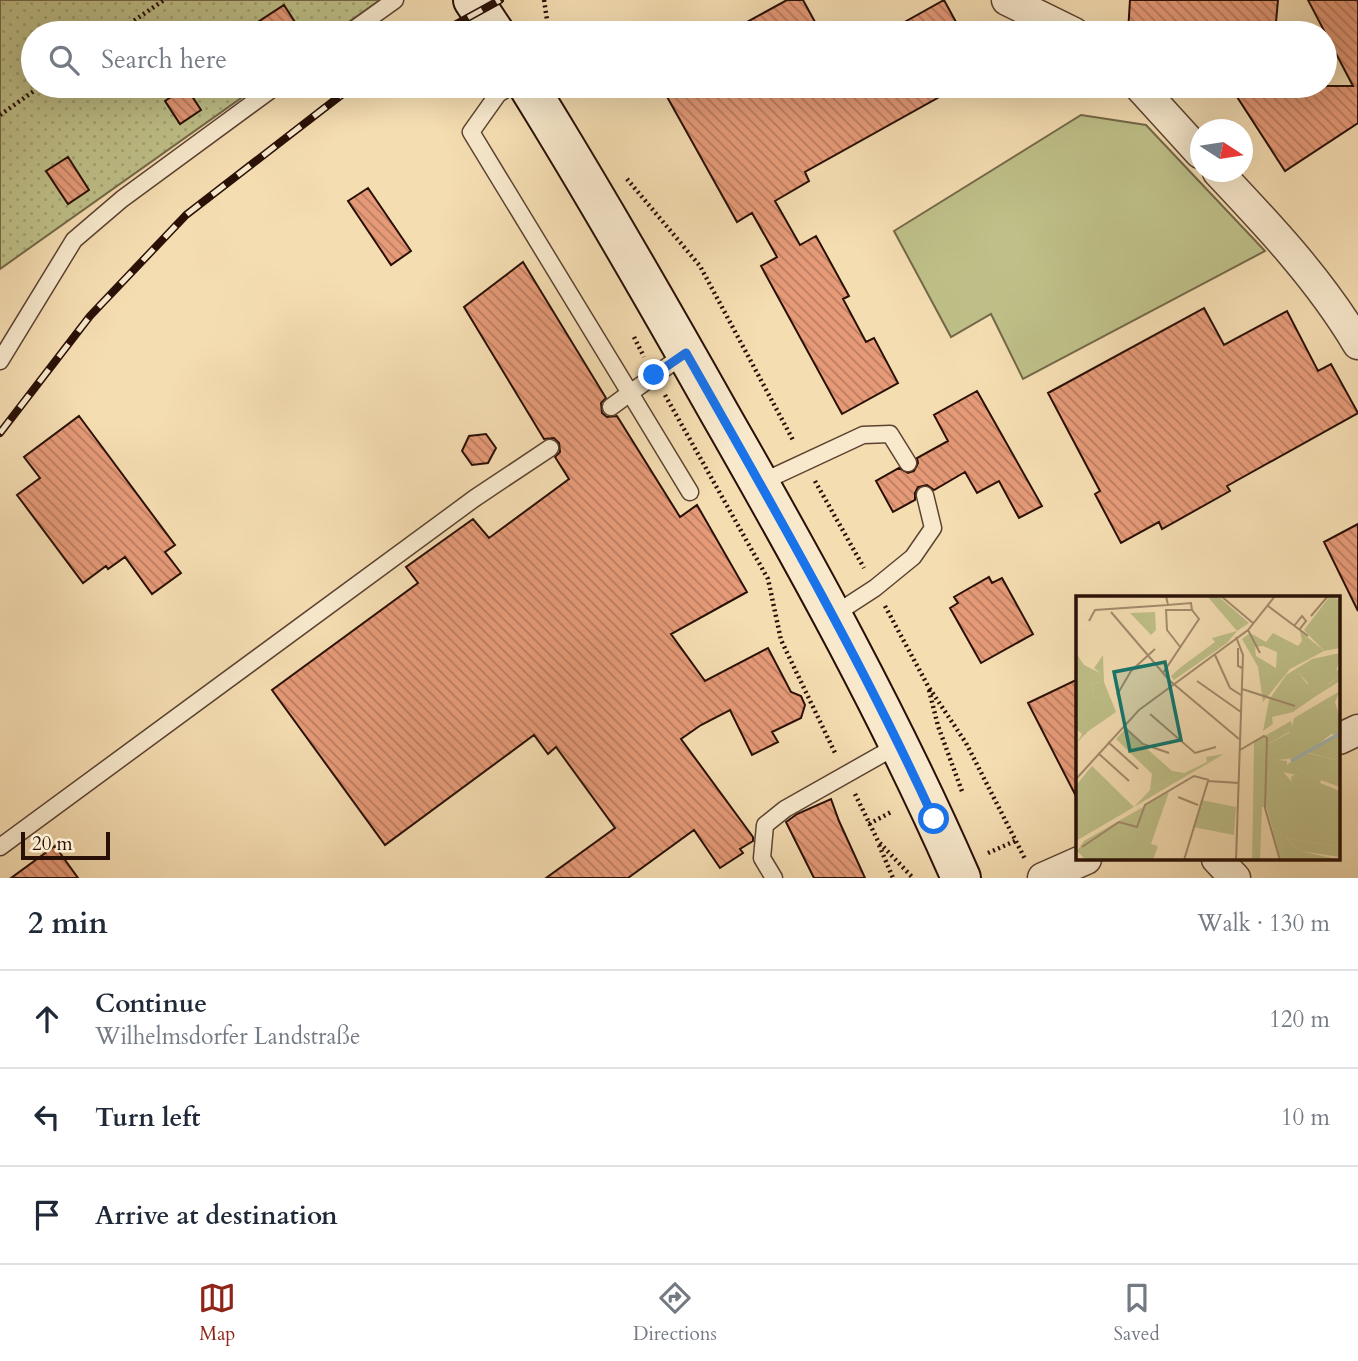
<!DOCTYPE html>
<html lang="en">
<head>
<meta charset="utf-8">
<style>
	:root { --surface:#fff; --page:#f2f2f3; --text:#1f2937; --muted:#747a83; --line:#e0e1e3; --accent:#8f2418 }
	body { margin:0; font-family:Cardo,serif; background:var(--page); color:var(--text) }
	.compass { position:absolute; left:1190px; top:119px; width:63px; height:63px; border-radius:50%; background:var(--surface); box-shadow:0 7px 28px #0002; rotate:102deg }
	.scale { position:absolute; left:21px; bottom:18px; width:89px; box-sizing:border-box; padding-left:7px; border:4px solid #291006; border-top:0; font-size:19px; line-height:24px; white-space:nowrap; color:#291006; -webkit-text-stroke:5px #f8e9cd; paint-order:stroke }
	.stop { position:absolute; width:21px; height:21px; margin:-16px; border:5px solid #1a73e8; border-radius:50%; background:#fff }
	.stop.end { background:#1a73e8; border-color:#fff; box-shadow:0 2px 7px #0008 }
	.list { margin:0; padding:0; list-style:none }
	h2 { display:flex; justify-content:space-between; align-items:center; height:91px; margin:0; padding:0 28px; font-size:30px }
	h2 small { font-size:23px; font-weight:400; color:var(--muted) }
	.list li { display:grid; grid-template-columns:46px 1fr auto; gap:21px; align-items:center; box-sizing:border-box; height:98px; padding:0 28px; border-top:2px solid var(--line) }
	.list b { display:block; font-size:26px; white-space:nowrap }
	.list p { margin:0; font-size:23px; white-space:nowrap; color:var(--muted) }
	.list em { font-size:23px; font-style:normal; color:var(--muted) }
	.icon { flex:none; width:38px; height:38px; fill:none; stroke:currentColor; stroke-width:2; stroke-linecap:round; stroke-linejoin:round }
	.map { position:relative; flex:none; width:1358px; height:878px; overflow:hidden }
	.search { position:absolute; background:var(--surface); box-shadow:0 7px 28px #0002; left:21px; right:21px; top:21px; height:77px; display:flex; align-items:center; gap:18px; box-sizing:border-box; padding:0 24px; border-radius:38px; color:var(--muted); font-size:26px }
	.sheet { height:385px; background:var(--surface) }
	nav { display:flex; justify-content:space-around; align-items:center; box-sizing:border-box; height:98px; border-top:2px solid var(--line); background:var(--surface); font-size:19px; color:var(--muted) }
	nav a { display:grid; justify-items:center; gap:4px }
	nav .on { color:var(--accent) }
	.map>svg:first-child { display:block }
	.grass { fill:#bfc089; stroke:#746848; stroke-width:2 }
	.garden { fill:url(#garden-dots); stroke:#746848; stroke-width:2 }
	.building { fill:url(#building-back-hatch); stroke:#291006; stroke-width:2 }
	.lines { fill:none; stroke-linecap:round; stroke-linejoin:round }
	.service-casing { stroke:#5c4331; stroke-width:19 }
	.minor-casing { stroke:#5c4331; stroke-width:33 }
	.secondary-casing { stroke:#291006; stroke-width:42 }
	.path { stroke:#291006; stroke-width:4.5; stroke-dasharray:2 3.5; stroke-linecap:butt }
	.service { stroke:#f8e9cd; stroke-width:16 }
	.minor { stroke:#f8e9cd; stroke-width:30 }
	.secondary { stroke:#f8e9cd; stroke-width:38 }
	.rail-casing { stroke:#291006; stroke-width:8 }
	.rail { stroke:#f8e9cd; stroke-width:5; stroke-dasharray:16; stroke-linecap:butt }
	.route { stroke:#1a73e8; stroke-width:9 }
	.inset-river { fill:none; stroke:#a2b9b8; stroke-width:3.5 }
	.inset-road { fill:none; stroke:#a38b6d; stroke-width:2 }
	.view { fill:#0f766e; fill-opacity:0.15; stroke:#0f766e; stroke-width:3.5 }
	.inset-edge { fill:none; stroke:#291006; stroke-width:3.5 }
</style>
</head>
<body>
<div class="map">
<svg width="1358" height="878" viewBox="0 0 1358 878">
	<defs>
		<pattern id="garden-dots" width="8" height="8" patternUnits="userSpaceOnUse" patternTransform="scale(1.75)"><rect width="8" height="8" fill="#bfc089"/><path d="M2 2h.1M6 6h.1" fill="none" stroke="#a4a475" stroke-width="1.8" stroke-linecap="round"/></pattern>
		<pattern id="building-back-hatch" width="6" height="6" patternUnits="userSpaceOnUse" patternTransform="scale(1.75)"><rect width="6" height="6" fill="#e69a78"/><path d="M-1 5l2 2M0 0l6 6M5-1l2 2" fill="none" stroke="#ba7c60"/></pattern>
	</defs>
	<rect width="100%" height="100%" fill="#f5ddb2"/>
	<filter id="stains"><feTurbulence type="fractalNoise" baseFrequency=".00286" numOctaves="4"/><feColorMatrix values="0 0 0 0 .2 0 0 0 0 .09 0 0 0 0 .02 0 0 0 .5 -.17"/></filter>
	<radialGradient id="worn" r=".72"><stop offset=".6" stop-color="#630" stop-opacity="0"/><stop offset="1" stop-color="#630" stop-opacity=".3"/></radialGradient>
	<path class="grass" d="M 1081,115 L 1146,125 L 1265,251 L 1023,379 L 991,314 L 951,337 L 894,231 Z"/>
	<path class="garden" d="M 0,0 L 380,0 L 333,33 L 33,33 L 33,86 L 258,86 L 0,269 Z"/>
	<path class="building" d="M 787,0 L 803,0 L 821,33 L 727,33 Z
		M 944,0 L 962,33 L 885,33 Z
		M 1130,0 L 1278,0 L 1275,33 L 1128,32 Z
		M 1308,0 L 1358,0 L 1358,123 L 1285,171 L 1230,86 L 1353,86 Z
		M 284,5 L 302,33 L 241,33 Z
		M 661,86 L 851,86 L 856,95 L 871,86 L 959,86 L 805,172 L 809,181 L 775,201 L 800,245 L 816,236 L 849,296 L 843,299 L 866,342 L 874,338 L 898,383 L 842,414 L 761,266 L 777,257 L 752,213 L 737,222 Z
		M 186,87 L 201,110 L 180,124 L 165,101 Z
		M 68,157 L 89,190 L 68,204 L 46,171 Z
		M 368,188 L 411,251 L 391,265 L 348,201 Z
		M 523,262 L 606,398 L 601,403 L 602,413 L 607,417 L 617,416 L 680,517 L 697,505 L 747,592 L 671,634 L 705,681 L 768,648 L 791,692 L 801,696 L 805,705 L 801,718 L 772,732 L 778,742 L 752,755 L 730,710 L 701,725 L 681,739 L 753,837 L 753,841 L 740,849 L 743,853 L 720,868 L 694,830 L 628,878 L 546,878 L 615,828 L 556,747 L 548,754 L 534,735 L 385,845 L 272,690 L 418,583 L 406,567 L 473,519 L 489,538 L 569,479 L 555,457 L 560,452 L 559,443 L 554,438 L 544,439 L 464,307 Z
		M 1204,308 L 1224,345 L 1287,311 L 1318,371 L 1331,364 L 1358,413 L 1227,486 L 1230,491 L 1162,529 L 1159,522 L 1121,543 L 1095,494 L 1100,491 L 1048,393 Z
		M 977,391 L 1042,506 L 1019,518 L 999,481 L 977,493 L 965,472 L 934,490 L 927,485 L 918,487 L 915,493 L 915,500 L 893,512 L 876,481 L 899,468 L 908,473 L 914,471 L 918,463 L 917,458 L 948,441 L 934,415 Z
		M 79,416 L 175,545 L 165,552 L 181,573 L 152,594 L 125,557 L 108,569 L 106,566 L 83,583 L 17,495 L 40,478 L 24,457 Z
		M 486,434 L 496,448 L 488,463 L 472,465 L 462,451 L 469,436 Z
		M 1358,524 L 1358,611 L 1324,542 Z
		M 989,577 L 992,583 L 1002,578 L 1033,634 L 981,663 L 950,608 L 958,603 L 954,597 Z
		M 1078,679 L 1078,800 L 1028,703 Z
		M 831,799 L 839,821 L 865,878 L 814,878 L 786,822 L 797,814 Z
		M 55,846 L 78,878 L 11,878 Z"/>
	<g class="lines">
		<defs>
			<path id="service" d="M 349,33 L 395,0
				M 511,86 L 498,94 L 471,132 L 630,393 L 611,407
				M 686,353 L 630,393 L 690,492
				M 0,361 L 74,240 L 122,199 L 276,86
				M 760,483 L 863,435 L 890,434 L 908,463
				M 832,616 L 875,588 L 913,557 L 933,528 L 925,495
				M 0,847 L 475,498 L 550,448
				M 774,878 L 762,858 L 765,825 L 785,809 L 900,744"/>
			<path id="minor" d="M 1007,0 L 1074,33
				M 1139,86 L 1200,153
				M 1218,172 C 1269,226 1320,280 1358,344
				M 1339,739 L 1358,730
				M 1217,859 L 1235,878
				M 1043,878 L 1086,859"/>
			<path id="secondary" d="M 473,0 L 495,33
				M 528,86 C 595,194 658,304 720,414 C 807,566 891,718 961,878"/>
		</defs>
		<use href="#service" class="service-casing"/>
		<use href="#minor" class="minor-casing"/>
		<use href="#secondary" class="secondary-casing"/>
		<path class="path" d="M 544,0 L 549,33
			M 116,33 L 164,0
			M 0,115 L 41,86
			M 627,179 L 700,266 L 794,442
			M 634,337 L 644,357
			M 665,395 L 768,579 L 781,640 L 836,755
			M 815,481 L 864,568
			M 885,606 L 928,686 L 966,743 L 1025,859
			M 929,690 L 938,726 L 963,794
			M 855,794 L 878,841 L 913,878
			M 869,824 L 893,811
			M 879,845 L 893,878
			M 988,853 L 1015,841"/>
		<use href="#service" class="service"/>
		<use href="#minor" class="minor"/>
		<use href="#secondary" class="secondary"/>
		<defs>
			<path id="rail" d="M 440,33 L 500,0
				M 0,433 L 90,316 L 186,215 L 353,86"/>
		</defs>
		<use href="#rail" class="rail-casing"/>
		<use href="#rail" class="rail"/>
	</g>
	<g class="lines">
		<path class="route" d="M 654,375 L 686,353 C 773,506 861,659 934,819"/>
	</g>
	<g transform="translate(1076 596)">
		<rect width="264" height="264" fill="#f5ddb2"/>
		<path d="M 0,57 L 8,69 L 24,77 L 24,86 L 15,88 L 19,104 L 11,136 L 0,148 L 6,138 L 0,133 ZM 223,77 L 231,88 L 253,88 L 264,80 L 264,85 L 240,100 L 232,99 L 218,92 L 217,81 ZM 264,95 L 259,106 L 264,122 L 259,115 L 243,112 L 243,119 L 225,122 L 251,136 L 259,135 L 231,157 L 264,165 L 264,191 L 245,184 L 244,187 L 264,195 L 264,251 L 209,242 L 224,255 L 264,264 L 205,264 L 190,210 L 193,188 L 216,186 L 215,181 L 222,177 L 241,184 L 220,172 L 220,162 L 201,164 L 192,156 L 192,148 L 215,136 L 218,122 ZM 148,158 L 88,193 L 58,211 L 74,194 L 131,166 L 130,161 ZM 186,211 L 184,264 L 176,264 L 177,213 Z" fill="#bfc089"/>
		<path d="M 131,0 L 142,0 L 173,27 L 161,35 ZM 224,35 L 248,55 L 214,73 L 187,106 L 182,71 L 166,43 L 174,37 L 190,46 L 197,37 L 222,50 L 226,45 ZM 187,50 L 201,56 L 200,72 L 180,60 L 179,51 ZM 264,57 L 253,79 L 264,73 L 264,80 L 245,93 L 237,93 L 223,77 L 218,81 L 218,91 L 240,100 L 217,116 L 196,121 L 197,128 L 187,135 L 193,104 L 210,79 L 236,63 ZM 27,59 L 28,86 L 40,116 L 11,136 L 19,104 L 15,88 L 24,86 L 24,77 L 18,72 ZM 215,125 L 220,144 L 213,136 L 192,148 L 201,164 L 211,165 L 211,170 L 202,170 L 217,187 L 193,188 L 193,210 L 177,213 L 178,146 Z" fill="#bfc089" fill-rule="evenodd"/>
		<path d="M 264,61 L 259,80 L 240,89 L 226,72 ZM 243,111 L 259,114 L 264,122 L 264,165 L 229,156 L 259,139 L 221,125 L 237,115 L 243,119 ZM 220,161 L 220,172 L 241,184 L 203,175 L 201,170 L 210,170 ZM 209,242 L 264,251 L 264,261 L 224,255 Z" fill="#bfc089"/>
		<path d="M 161,35 L 151,47 L 98,84 L 95,80 L 105,71 L 139,46 L 136,42 ZM 0,72 L 3,88 L 27,114 L 9,139 L 0,133 Z" fill="#bfc089"/>
		<path d="M 254,0 L 264,4 L 264,52 L 248,55 L 228,34 ZM 79,16 L 80,34 L 75,39 L 54,17 ZM 49,133 L 96,175 L 109,177 L 74,194 L 76,178 L 40,143 ZM 16,170 L 58,211 L 0,245 L 0,189 ZM 93,196 L 75,248 L 82,250 L 77,264 L 10,264 L 1,255 L 8,245 ZM 125,204 L 160,211 L 158,239 L 117,231 Z" fill="#bfc089"/>
		<path class="inset-river" d="M 215,165 L 265,137"/>
		<path class="inset-road" d="M 90,0 L 92,9 L 115,7 L 116,14M 145,0 L 177,27M 192,10 L 232,40M 90,13 L 91,34 L 105,52M 35,16 L 93,84 L 163,143M 235,20 L 252,0M 13,25 L 19,14 L 92,9M 218,30 L 226,20 L 230,25 L 223,34M 172,34 L 184,57M 162,52 L 162,70 L 166,72M 139,59 L 154,92 L 165,99M 87,77 L 123,23 L 116,14 L 90,14M 121,85 L 165,116M 166,93 L 219,110M 41,99 L 55,75 L 79,53M 74,118 L 119,157 L 140,151M 47,130 L 67,148 L 93,157M 32,146 L 62,173M 164,154 L 188,140 L 191,142 L 189,212 L 204,264M 22,157 L 53,185M 0,183 L 63,114 L 172,34 L 199,0M 102,201 L 122,209M 6,251 L 43,226 L 61,231 L 69,209 L 118,180 L 133,184M 108,264 L 132,185 L 163,187M 160,264 L 167,59 L 160,41"/>
		<path class="view" d="M 89,66 L 105,144 L 54,155 L 38,76 Z"/>
		<rect width="264" height="264" class="inset-edge"/>
	</g>
	<rect width="100%" height="100%" filter="url(#stains)"/>
	<rect width="100%" height="100%" fill="url(#worn)"/>
</svg>
<svg class="compass" viewBox="-18 -18 36 36"><path d="M0-13l5 13h-10z" fill="#e53935"/><path d="M0 13l5-13h-10z" fill="#747a83"/></svg>
<div class="scale">20 m</div>
<div class="stop" style="left:934px;top:819px"></div>
<div class="stop end" style="left:654px;top:375px"></div>
<div class="search"><svg class="icon" aria-label="search" viewBox="0 0 24 24"><circle cx="10" cy="10" r="6"/><path d="M15 15l6 6"/></svg>Search here</div>
</div>
<section class="sheet">
<h2>2 min<small>Walk · 130 m</small></h2>
<ul class="list">
<li><svg class="icon" aria-label="ahead" viewBox="0 0 24 24"><path d="M12 20V5M6 11l6-6 6 6"/></svg><div><b>Continue</b><p>Wilhelmsdorfer Landstraße</p></div><em>120 m</em></li>
<li><svg class="icon" aria-label="left" viewBox="0 0 24 24"><path d="M17 20v-9H6M10 6l-5 5 5 5"/></svg><div><b>Turn left</b></div><em>10 m</em></li>
<li><svg class="icon" aria-label="arrive" viewBox="0 0 24 24"><path d="M6 21V4h12l-3 4 3 4H6"/></svg><div><b>Arrive at destination</b></div></li>
</ul>
</section>
<nav>
<a class="on"><svg class="icon" aria-label="map" viewBox="0 0 24 24"><path d="M3 6l6-2 6 2 6-2v14l-6 2-6-2-6 2zM9 4v14M15 6v14"/></svg>Map</a>
<a><svg class="icon" aria-label="directions" viewBox="0 0 24 24"><path d="M12 3l9 9-9 9-9-9zM9 14v-3h6M13 9l2 2-2 2"/></svg>Directions</a>
<a><svg class="icon" aria-label="saved" viewBox="0 0 24 24"><path d="M7 4h10v16l-5-4-5 4z"/></svg>Saved</a>
</nav>
</body>
</html>
